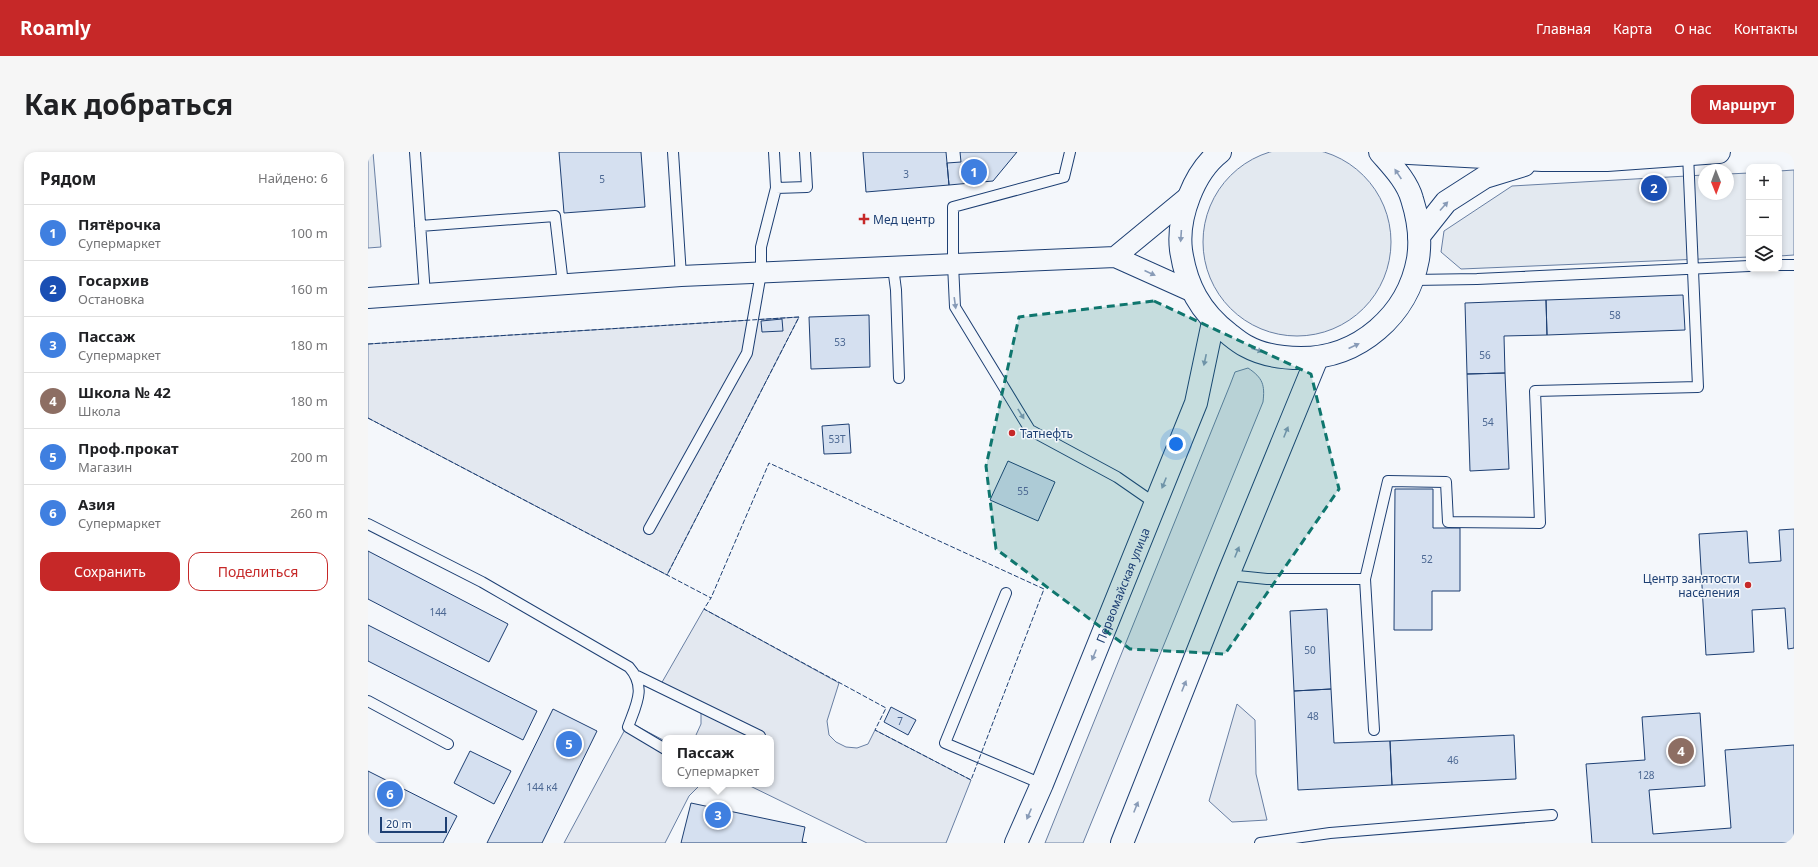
<!DOCTYPE html>
<html lang="ru">
<head>
<meta charset="utf-8">
<style>
	:root { --surface:#fff; --page:#f6f6f6; --text:#202124; --muted:#757577; --line:#e0e0e0; --accent:#c62828 }
	body { margin:0; font-family:"Noto Sans",sans-serif; background:var(--page); color:var(--text) }
	.controls { position:absolute; right:12px; top:12px; display:grid; overflow:hidden; border-radius:8px; box-shadow:0 2px 6px #0003 }
	.controls button { width:36px; height:36px; display:grid; place-items:center; padding:0; border:0; border-bottom:1px solid var(--line); background:var(--surface); color:var(--text); font:20px sans-serif }
	.compass { position:absolute; left:1330px; top:12px; width:36px; height:36px; border-radius:50%; background:var(--surface); box-shadow:0 2px 6px #0003; rotate:179deg }
	.scale { position:absolute; left:12px; bottom:10px; width:67px; box-sizing:border-box; padding-left:4px; border:2px solid #1d3f73; border-top:0; font-size:11px; line-height:14px; white-space:nowrap; color:#1d3f73; -webkit-text-stroke:3px #f4f7fb; paint-order:stroke }
	.you { position:absolute; left:808px; top:292px; width:14px; height:14px; margin:-10px; border:3px solid #fff; border-radius:50%; background:#1a73e8; box-shadow:0 0 0 6px #1a73e833 }
	.badge { display:grid; place-items:center; width:26px; height:26px; border-radius:50%; background:var(--accent); color:#fff; font-size:13px; font-weight:700 }
	.pin { position:absolute; translate:-50% -50%; border:2px solid #fff; box-shadow:0 1px 4px #0006 }
	.popup { position:absolute; left:294px; top:583px; width:112px; height:52px; box-sizing:border-box; display:grid; place-content:center; border-radius:8px; background:var(--surface); filter:drop-shadow(0 1px 3px #0005); font-size:13px; white-space:nowrap; color:var(--muted) }
	.popup b { font-size:15px; color:var(--text) }
	.popup::after { content:''; position:absolute; left:50%; top:100%; margin-left:-8px; border:8px solid transparent; border-top-color:var(--surface) }
	.list { margin:0; padding:0; list-style:none }
	h2 { display:flex; justify-content:space-between; align-items:center; height:52px; margin:0; padding:0 16px; font-size:17px }
	h2 small { font-size:13px; font-weight:400; color:var(--muted) }
	.list li { display:grid; grid-template-columns:26px 1fr auto; gap:12px; align-items:center; box-sizing:border-box; height:56px; padding:0 16px; border-top:1px solid var(--line) }
	.list b { display:block; font-size:15px; white-space:nowrap }
	.list p { margin:0; font-size:13px; white-space:nowrap; color:var(--muted) }
	.list em { font-size:13px; font-style:normal; color:var(--muted) }
	.actions { display:flex; gap:8px; padding:12px 16px }
	.actions a { flex:1; padding:9px 0; border:1px solid var(--accent); border-radius:12px; text-align:center; font-size:14px; color:var(--accent) }
	.actions .main { background:var(--accent); color:#fff }
	.icon { flex:none; width:22px; height:22px; fill:none; stroke:currentColor; stroke-width:2; stroke-linecap:round; stroke-linejoin:round }
	.map { position:relative; flex:none; width:1426px; height:691px; overflow:hidden; border-radius:12px }
	header { display:flex; align-items:center; gap:24px; box-sizing:border-box; height:56px; padding:0 20px; background:var(--accent); color:#fff }
	header strong { font-size:19px }
	nav { display:flex; gap:22px; margin-inline-start:auto; font-size:14px }
	.intro { display:flex; align-items:center; justify-content:space-between; box-sizing:border-box; height:96px; padding:0 24px }
	h1 { margin:0; font-size:28px }
	.button { padding:10px 18px; border-radius:12px; background:var(--accent); color:#fff; font-size:14px; font-weight:700 }
	main { display:flex; gap:24px; padding:0 24px }
	aside { flex:1; background:var(--surface); border-radius:12px; box-shadow:0 2px 6px #0003 }
	.map>svg:first-child { display:block }
	.green { fill:#e3e9f0; stroke:#687fa3 }
	.parking { fill:#e3e8f0; stroke:#687fa3 }
	.building { fill:#d5e0f0; stroke:#1d3f73 }
	.lines { fill:none; stroke-linecap:round; stroke-linejoin:round }
	.lane-casing { stroke:#1d3f73; stroke-width:12 }
	.street-casing { stroke:#1d3f73; stroke-width:22 }
	.secondary-casing { stroke:#1d3f73; stroke-width:24 }
	.lane { stroke:#f4f7fb; stroke-width:10 }
	.street { stroke:#f4f7fb; stroke-width:20 }
	.secondary { stroke:#f4f7fb; stroke-width:22 }
	.fence { stroke:#1d3f73; stroke-width:1; stroke-dasharray:5 2; stroke-linecap:butt }
	.oneway { fill:#889bb7 }
	.marked { fill:#0f766e; fill-opacity:0.2; stroke:#0f766e; stroke-width:3; stroke-dasharray:8 5; stroke-linejoin:round }
	.poi-dot { fill:#c62828; stroke:#f4f7fb; stroke-width:1.5 }
	.labels { text-anchor:middle; dominant-baseline:central; stroke-width:3; stroke-linejoin:round; paint-order:stroke }
	.number-label { font-size:10px; fill:#4b6792 }
	.poi-label { font-size:12px; fill:#1d3f73; stroke:#f4f7fb; text-anchor:start }
	.street-label { font-size:12px; fill:#1d3f73; stroke:#f4f7fb }
</style>
</head>
<body>
<header>
<strong>Roamly</strong>
<nav><a>Главная</a><a>Карта</a><a>О нас</a><a>Контакты</a></nav>
</header>
<div class="intro"><h1>Как добраться</h1><a class="button">Маршрут</a></div>
<main>
<aside>
<h2>Рядом<small>Найдено: 6</small></h2>
<ul class="list">
<li><span class="badge" style="background:#3f7fe0">1</span><div><b>Пятёрочка</b><p>Супермаркет</p></div><em>100 m</em></li>
<li><span class="badge" style="background:#1a4fb4">2</span><div><b>Госархив</b><p>Остановка</p></div><em>160 m</em></li>
<li><span class="badge" style="background:#3f7fe0">3</span><div><b>Пассаж</b><p>Супермаркет</p></div><em>180 m</em></li>
<li><span class="badge" style="background:#8d6e63">4</span><div><b>Школа № 42</b><p>Школа</p></div><em>180 m</em></li>
<li><span class="badge" style="background:#3f7fe0">5</span><div><b>Проф.прокат</b><p>Магазин</p></div><em>200 m</em></li>
<li><span class="badge" style="background:#3f7fe0">6</span><div><b>Азия</b><p>Супермаркет</p></div><em>260 m</em></li>
</ul>
<div class="actions"><a class="main">Сохранить</a><a>Поделиться</a></div>
</aside>
<div class="map">
<svg width="1426" height="691" viewBox="0 0 1426 691">
	<rect width="100%" height="100%" fill="#f4f7fb"/>
	<path class="green" d="M835 90a94 94 0 1 1 188 0a94 94 0 1 1-188 0Z
		M 0,0 L 5,0 L 13,95 L 0,96 Z
		M 1426,18 L 1426,103 L 1411,104 L 1411,19 Z
		M 1381,21 L 1381,105 L 1093,117 L 1073,100 L 1076,79 L 1144,34 L 1336,23 L 1336,42 L 1360,42 L 1360,22 Z
		M 880,216 C 895,226 897,233 895,250 L 715,691 L 677,691 L 862,233 L 867,220 Z"/>
	<path class="parking" d="M 431,165 L 299,423 L 0,266 L 0,192 Z
		M 336,457 L 471,531 L 459,569 L 461,583 L 468,590 L 478,595 L 489,596 L 500,592 L 507,578 L 603,628 L 578,691 L 499,691 L 378,632 L 403,632 L 403,586 L 325,586 L 328,583 L 333,572 L 333,562 L 328,553 L 293,532 Z
		M 869,552 L 887,568 L 888,622 L 899,668 L 864,670 L 841,649 Z
		M 261,570 L 297,589 L 297,632 L 333,632 L 321,644 L 297,691 L 196,691 Z"/>
	<path class="building" d="M 191,0 L 273,0 L 277,55 L 196,61 Z
		M 495,0 L 578,0 L 581,33 L 498,40 Z
		M 592,0 L 649,0 L 625,29 L 581,33 L 579,11 L 593,10 Z
		M 1315,143 L 1317,178 L 1179,183 L 1178,148 Z
		M 1178,148 L 1179,183 L 1136,184 L 1137,221 L 1099,222 L 1097,151 Z
		M 501,163 L 502,215 L 443,217 L 441,165 Z
		M 414,167 L 415,179 L 394,180 L 393,169 Z
		M 1137,221 L 1141,317 L 1102,319 L 1099,222 Z
		M 481,272 L 483,301 L 456,302 L 454,274 Z
		M 640,309 L 687,330 L 670,369 L 622,348 Z
		M 1027,337 L 1065,337 L 1065,376 L 1092,376 L 1092,439 L 1064,439 L 1064,478 L 1026,478 Z
		M 1426,377 L 1426,496 L 1420,497 L 1417,456 L 1384,458 L 1386,500 L 1338,503 L 1331,382 L 1379,379 L 1381,411 L 1413,409 L 1411,378 Z
		M 0,399 L 140,472 L 121,510 L 0,447 Z
		M 959,457 L 963,537 L 926,539 L 922,459 Z
		M 0,473 L 169,559 L 155,588 L 0,509 Z
		M 963,537 L 966,591 L 1022,589 L 1024,633 L 930,638 L 926,539 Z
		M 523,555 L 548,568 L 540,583 L 516,570 Z
		M 185,557 L 229,579 L 174,691 L 119,691 Z
		M 1332,561 L 1337,634 L 1281,638 L 1285,682 L 1363,676 L 1357,598 L 1426,593 L 1426,691 L 1224,691 L 1218,612 L 1277,608 L 1274,565 Z
		M 1146,583 L 1148,627 L 1024,633 L 1022,589 Z
		M 102,599 L 143,619 L 126,652 L 86,631 Z
		M 0,619 L 89,664 L 75,691 L 0,691 Z
		M 323,651 L 437,675 L 434,690 L 439,691 L 313,691 Z"/>
	<g class="lines">
		<defs>
			<path id="lane" d="M 47,0 L 57,143
				M 305,0 L 313,124
				M 702,0 L 696,25 L 585,55 L 585,112 L 587,155 L 662,278 L 749,325 L 788,352
				M 408,36 L 439,35 L 437,0
				M 52,74 L 187,64 L 195,132
				M 1411,113 L 1426,113
				M 525,115 L 528,138 L 531,226
				M 1045,128 L 1109,127 L 1381,114
				M 0,372 L 114,430 L 261,515 C 279,535 268,553 260,575 L 297,597
				M 281,377 L 379,201 L 393,121 L 393,95 L 408,36 L 406,0
				M 860,423 L 899,427 L 997,427 L 1006,578
				M 997,427 L 1020,329 L 1078,330 L 1080,370 L 1172,371 L 1167,239 L 1330,235 L 1320,2
				M 638,441 L 577,591 L 674,632
				M 269,524 L 392,584
				M 0,549 L 80,592
				M 892,691 L 962,681 L 1184,663"/>
			<path id="street" d="M 747,105 L 821,44
				M 0,146 L 313,124 L 747,105 L 825,140"/>
			<g id="secondary">
				<path d="M 852,0 C 826,20 809,65 813,98 C 818,133 832,160 861,182 C 866,186 872,191 878,194 C 894,203 916,206 933,206 C 991,206 1040,163 1050,107 C 1053,88 1050,66 1044,47 C 1039,29 1024,14 1012,0"/>
				<path d="M 1022,0 L 1174,8 L 1239,8 L 1351,0"/>
				<path d="M 1051,84 L 1078,50 L 1117,25 L 1156,13"/>
				<path id="s1" d="M 648,691 L 674,632 L 828,251 L 845,170"/>
				<path d="M 754,691 L 860,423 L 949,206"/>
			</g>
		</defs>
		<use href="#lane" class="lane-casing"/>
		<use href="#street" class="street-casing"/>
		<use href="#secondary" class="secondary-casing"/>
		<use href="#lane" class="lane"/>
		<use href="#street" class="street"/>
		<use href="#secondary" class="secondary"/>
		<path class="fence" d="M 0,192 L 431,165 L 299,423
			M 0,266 L 343,446 L 336,457 L 518,556 L 507,578 L 603,628 L 676,437 L 401,311 L 343,446"/>
	</g>
	<defs><path id="oneway-solid" d="M-6-.8H1V-3.2L6.5 0L1 3.2V.8H-6Z"/></defs>
	<g class="oneway">
		<use href="#oneway-solid" transform="translate(1030 22) rotate(-124)"/>
		<use href="#oneway-solid" transform="translate(1076 54) rotate(-48)"/>
		<use href="#oneway-solid" transform="translate(813 84) rotate(94)"/>
		<use href="#oneway-solid" transform="translate(782 121) rotate(24)"/>
		<use href="#oneway-solid" transform="translate(587 151) rotate(82)"/>
		<use href="#oneway-solid" transform="translate(986 194) rotate(-25)"/>
		<use href="#oneway-solid" transform="translate(889 198) rotate(18)"/>
		<use href="#oneway-solid" transform="translate(837 208) rotate(102)"/>
		<use href="#oneway-solid" transform="translate(653 262) rotate(58)"/>
		<use href="#oneway-solid" transform="translate(918 280) rotate(-68)"/>
		<use href="#oneway-solid" transform="translate(796 331) rotate(112)"/>
		<use href="#oneway-solid" transform="translate(869 400) rotate(-68)"/>
		<use href="#oneway-solid" transform="translate(726 503) rotate(112)"/>
		<use href="#oneway-solid" transform="translate(816 534) rotate(-68)"/>
		<use href="#oneway-solid" transform="translate(768 655) rotate(-68)"/>
		<use href="#oneway-solid" transform="translate(661 662) rotate(113)"/>
	</g>
	<path class="marked" d="M 786,149 L 943,222 L 971,337 L 857,502 L 762,497 L 628,397 L 618,314 L 651,165 Z"/>
	<g class="poi-dot">
		<path d="M494 61h4v4h4v4h-4v4h-4v-4h-4v-4h4z"/>
		<circle cx="644" cy="281" r="4"/>
		<circle cx="1380" cy="433" r="4"/>
	</g>
	<g class="labels">
		<g class="number-label">
			<text x="538" y="22">3</text>
			<text x="234" y="27">5</text>
			<text x="1247" y="163">58</text>
			<text x="472" y="190">53</text>
			<text x="1117" y="203">56</text>
			<text x="1120" y="270">54</text>
			<text x="469" y="287">53Т</text>
			<text x="655" y="339">55</text>
			<text x="1059" y="407">52</text>
			<text x="70" y="460">144</text>
			<text x="942" y="498">50</text>
			<text x="945" y="564">48</text>
			<text x="532" y="569">7</text>
			<text x="1085" y="608">46</text>
			<text x="1278" y="623">128</text>
			<text x="174" y="635">144 к4</text>
		</g>
		<g class="poi-label">
			<text x="505" y="67">Мед центр</text>
			<text x="652" y="281">Татнефть</text>
			<text x="1372" y="426" text-anchor="end">Центр занятости<tspan x="1372" dy="14">населения</tspan></text>
		</g>
		<g class="street-label">
			<text stroke="none"><textPath href="#s1" startOffset="279">Первомайская улица</textPath></text>
		</g>
	</g>
</svg>
<div class="controls">
<button>+</button>
<button>−</button>
<button><svg class="icon" aria-label="layers" viewBox="0 0 24 24"><path d="M12 4l9 5-9 5-9-5zM3 14l9 5 9-5"/></svg></button>
</div>
<svg class="compass" viewBox="-18 -18 36 36"><path d="M0-13l5 13h-10z" fill="#e53935"/><path d="M0 13l5-13h-10z" fill="#757577"/></svg>
<div class="scale">20 m</div>
<div class="you"></div>
<div class="pin badge" style="left:606px;top:20px;background:#3f7fe0">1</div>
<div class="pin badge" style="left:1286px;top:36px;background:#1a4fb4">2</div>
<div class="pin badge" style="left:350px;top:663px;background:#3f7fe0">3</div>
<div class="popup"><b>Пассаж</b>Супермаркет</div>
<div class="pin badge" style="left:1313px;top:599px;background:#8d6e63">4</div>
<div class="pin badge" style="left:201px;top:592px;background:#3f7fe0">5</div>
<div class="pin badge" style="left:22px;top:642px;background:#3f7fe0">6</div>
</div>
</main>
</body>
</html>
